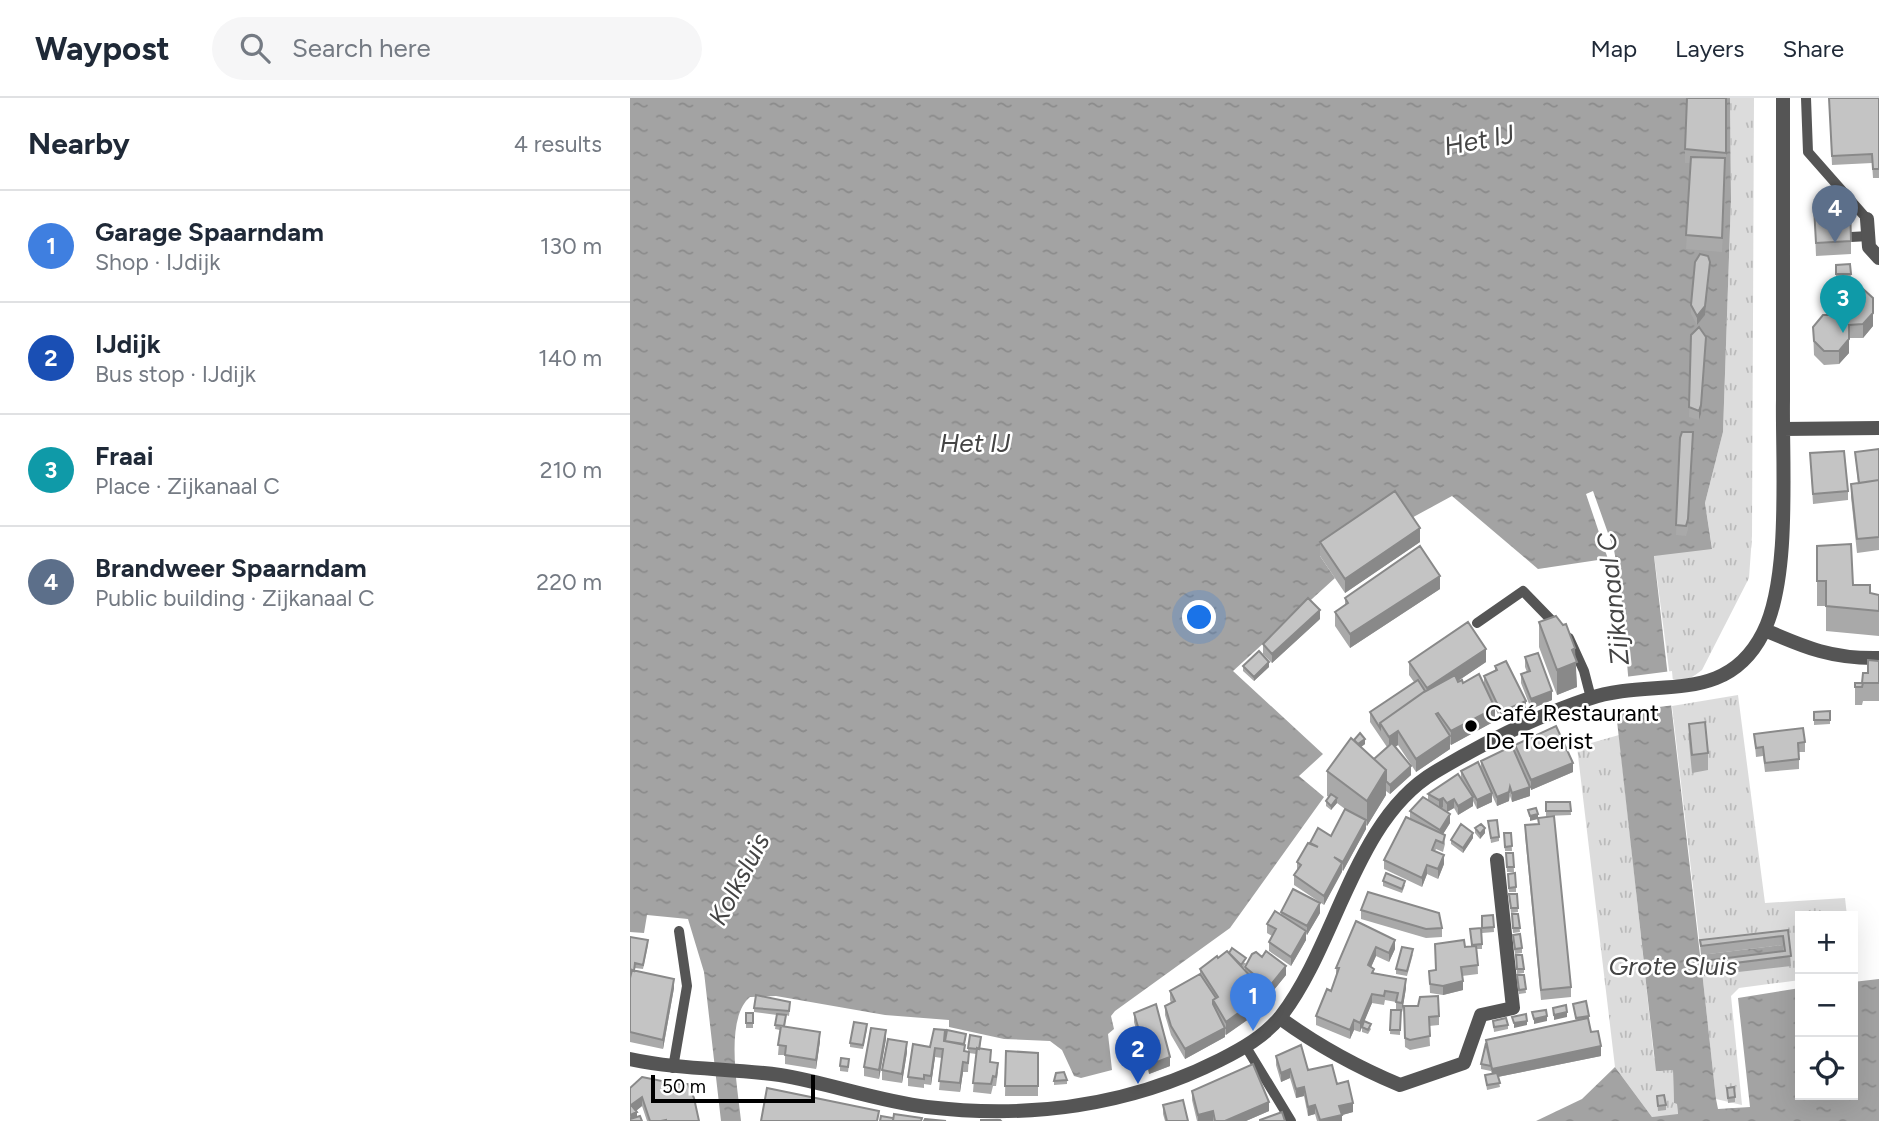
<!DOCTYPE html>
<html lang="en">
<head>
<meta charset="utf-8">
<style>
	:root { --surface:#fff; --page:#f6f6f7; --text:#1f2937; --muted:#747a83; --line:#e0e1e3; --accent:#1a73e8 }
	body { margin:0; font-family:Figtree,sans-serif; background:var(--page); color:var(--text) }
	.controls { position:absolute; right:21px; bottom:21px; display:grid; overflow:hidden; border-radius:0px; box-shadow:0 7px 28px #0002 }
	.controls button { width:63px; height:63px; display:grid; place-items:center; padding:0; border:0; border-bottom:2px solid var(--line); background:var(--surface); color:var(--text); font:35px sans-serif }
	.scale { position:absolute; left:21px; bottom:18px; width:164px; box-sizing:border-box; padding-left:7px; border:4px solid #000; border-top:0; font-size:19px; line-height:24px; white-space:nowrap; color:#000; -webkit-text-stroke:5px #fff; paint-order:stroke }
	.you { position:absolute; left:570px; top:520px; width:24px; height:24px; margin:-18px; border:5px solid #fff; border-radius:50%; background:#1a73e8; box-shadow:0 0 0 10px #1a73e833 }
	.badge { display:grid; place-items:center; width:46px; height:46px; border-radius:50%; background:var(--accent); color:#fff; font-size:23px; font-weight:700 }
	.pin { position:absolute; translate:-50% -58px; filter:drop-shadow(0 2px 4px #0008) }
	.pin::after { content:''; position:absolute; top:37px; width:24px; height:21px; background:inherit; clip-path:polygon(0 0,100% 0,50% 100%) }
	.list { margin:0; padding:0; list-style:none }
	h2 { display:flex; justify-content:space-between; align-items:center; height:91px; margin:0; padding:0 28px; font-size:30px }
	h2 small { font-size:23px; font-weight:400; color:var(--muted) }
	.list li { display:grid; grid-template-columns:46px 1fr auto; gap:21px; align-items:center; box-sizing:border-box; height:112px; padding:0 28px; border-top:2px solid var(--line) }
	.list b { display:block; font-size:26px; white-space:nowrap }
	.list p { margin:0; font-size:23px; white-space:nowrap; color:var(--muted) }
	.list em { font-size:23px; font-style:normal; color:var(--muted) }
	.icon { flex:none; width:38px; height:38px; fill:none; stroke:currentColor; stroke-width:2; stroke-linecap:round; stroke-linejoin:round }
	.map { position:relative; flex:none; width:1249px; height:1023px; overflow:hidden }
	header { display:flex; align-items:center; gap:42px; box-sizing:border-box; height:98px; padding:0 35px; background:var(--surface); border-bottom:2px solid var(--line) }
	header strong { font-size:33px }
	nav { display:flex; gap:38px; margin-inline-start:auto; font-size:24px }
	.search { width:490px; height:63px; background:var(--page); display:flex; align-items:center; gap:18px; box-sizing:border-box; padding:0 24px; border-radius:38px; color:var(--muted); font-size:26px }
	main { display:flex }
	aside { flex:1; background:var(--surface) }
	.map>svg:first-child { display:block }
	.grass { fill:url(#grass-tufts) }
	.water { fill:url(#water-ripples) }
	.pier { fill:#fff }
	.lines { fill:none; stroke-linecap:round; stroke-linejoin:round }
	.service { stroke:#555; stroke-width:10 }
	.minor { stroke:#555; stroke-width:14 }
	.tertiary { stroke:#555; stroke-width:14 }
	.wall { fill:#a9a9a9 }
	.shaded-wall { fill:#898989 }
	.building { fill:#c4c4c4; stroke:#898989; stroke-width:2 }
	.poi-dot { fill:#000; stroke:#fff; stroke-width:2.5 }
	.labels { text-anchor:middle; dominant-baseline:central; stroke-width:5; stroke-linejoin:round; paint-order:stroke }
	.poi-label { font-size:24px; fill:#000; stroke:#fff; text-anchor:start }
	.water-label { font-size:26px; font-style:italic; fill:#444; stroke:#fff }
</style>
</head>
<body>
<header>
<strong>Waypost</strong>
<div class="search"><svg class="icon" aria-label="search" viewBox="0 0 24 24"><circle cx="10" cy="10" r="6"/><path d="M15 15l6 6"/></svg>Search here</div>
<nav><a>Map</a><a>Layers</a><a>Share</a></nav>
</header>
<main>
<aside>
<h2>Nearby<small>4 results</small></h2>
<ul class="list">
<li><span class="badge" style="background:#3f7fe0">1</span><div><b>Garage Spaarndam</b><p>Shop · IJdijk</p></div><em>130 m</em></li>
<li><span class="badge" style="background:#1a4fb4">2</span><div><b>IJdijk</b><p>Bus stop · IJdijk</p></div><em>140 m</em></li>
<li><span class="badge" style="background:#0f9aa8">3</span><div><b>Fraai</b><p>Place · Zijkanaal C</p></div><em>210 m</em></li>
<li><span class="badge" style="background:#5c6f8a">4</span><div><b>Brandweer Spaarndam</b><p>Public building · Zijkanaal C</p></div><em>220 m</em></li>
</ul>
</aside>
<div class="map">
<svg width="1249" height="1023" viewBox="0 0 1249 1023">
	<defs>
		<pattern id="grass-tufts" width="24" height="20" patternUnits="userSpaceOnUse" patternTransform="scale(1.75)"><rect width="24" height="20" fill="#dcdcdc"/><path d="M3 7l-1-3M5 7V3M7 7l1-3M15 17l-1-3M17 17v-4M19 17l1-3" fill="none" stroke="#bbb"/></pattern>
		<pattern id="water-ripples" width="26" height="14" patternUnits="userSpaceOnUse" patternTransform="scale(1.75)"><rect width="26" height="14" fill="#a3a3a3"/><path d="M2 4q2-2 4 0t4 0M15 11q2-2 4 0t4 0" fill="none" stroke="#8b8b8b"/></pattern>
	</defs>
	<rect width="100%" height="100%" fill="#fff"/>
	<path class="grass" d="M 1100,0 L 1124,0 L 1122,438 L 1119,480 L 1072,572 C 1062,580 1053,585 1040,580 L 1024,457 L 1082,450 L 1075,405 L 1093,334 L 1101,101 Z
		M 1108,597 L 1135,805 L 1215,800 L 1217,818 L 1170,818 L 1170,882 L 1109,890 L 1101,898 L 1112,1007 L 1086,1001 L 1072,873 L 1153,848 L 1071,857 L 1042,608 Z
		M 989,637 L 1014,866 L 1011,867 L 1015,877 L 1024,960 L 1043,971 L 1044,1005 L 1047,1006 L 1048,1017 L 1022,1019 L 985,969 L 947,649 Z"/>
	<path class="water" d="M 0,0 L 1100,0 L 1101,101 L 1093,334 L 1075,405 L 1082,451 L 1024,458 L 1070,857 L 1153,847 L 1155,862 L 1072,873 L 1086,1001 L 1088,1011 L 1120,1009 L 1108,900 L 1170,890 L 1170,997 L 1223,997 L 1223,884 L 1249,881 L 1249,1023 L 906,1023 L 952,1001 L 985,969 L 1022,1019 L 1048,1016 L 1047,1006 L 1044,1005 L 1043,972 L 1026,973 L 1015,876 L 1011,866 L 1014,865 L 986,614 L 1001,612 L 988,459 L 908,471 L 822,398 L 776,423 L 690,458 L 705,480 L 603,573 L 693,656 L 669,678 L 694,699 L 600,830 L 485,913 L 481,918 L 484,931 L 478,936 L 482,972 L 451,980 L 444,978 L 432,952 L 420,943 L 374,941 L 319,929 L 319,922 L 255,917 L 146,898 L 120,899 C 94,921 108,991 111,1023 L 91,1023 L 74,874 L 58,821 L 17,817 L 14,835 L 0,834 Z"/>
	<path class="pier" d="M 963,393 L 984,452 L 986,463 L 979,464 L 956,396 Z
		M 1042,573 L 1045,607 L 988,614 L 988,610 L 998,609 L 995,579 Z"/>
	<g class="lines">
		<path class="service" d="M 1176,0 L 1178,54 L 1237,121
			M 1221,139 L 1239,138
			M 847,525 L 893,493 L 928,529
			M 939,540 L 954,573 L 961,600
			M 616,949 L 661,1023
			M 43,970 L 57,888 L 49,833"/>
		<path class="minor" d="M 1237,121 L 1239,149 L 1249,160
			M 650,920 C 687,947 727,969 770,987 L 834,965 L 851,917 L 883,910 L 867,762"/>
		<path class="tertiary" d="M 1153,331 L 1249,330
			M 1135,532 C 1176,550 1203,561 1249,560
			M 0,961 C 50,972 100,970 150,977 C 199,985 247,1003 297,1009 C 398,1021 499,1008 590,962 C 612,951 635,938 651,918 C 707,846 724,722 805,674 C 852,646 907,618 958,601 C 1024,578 1095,610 1133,535 C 1161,480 1152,366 1153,302 C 1153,201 1153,101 1153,0"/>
	</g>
	<path class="wall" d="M 1096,0 L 1096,68 L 1092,154 L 1056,151 L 1061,65 L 1055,65 L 1055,51 Z
		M 1199,0 L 1249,0 L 1249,80 L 1243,80 L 1242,65 L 1202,67 Z
		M 1184,109 L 1221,143 L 1221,156 L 1186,158 Z
		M 1220,166 L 1221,180 L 1206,181 L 1206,167 Z
		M 1080,174 L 1075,217 L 1067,227 L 1061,216 L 1061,207 Z
		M 1207,202 L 1243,228 L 1233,240 L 1219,240 L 1219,255 L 1209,266 L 1194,267 L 1184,257 L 1183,229 L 1207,217 Z
		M 1061,237 L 1076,248 L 1071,316 L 1069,322 L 1059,319 Z
		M 1050,340 L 1058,431 L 1056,438 L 1046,437 Z
		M 1249,351 L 1249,452 L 1227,455 L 1221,399 L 1221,386 L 1228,385 L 1225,354 Z
		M 1180,355 L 1218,393 L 1218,402 L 1183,406 Z
		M 690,444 L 790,444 L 715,495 L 690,458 Z
		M 1187,448 L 1223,487 L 1240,495 L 1249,497 L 1249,538 L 1196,533 L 1196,508 L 1187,508 Z
		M 810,491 L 720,550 L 705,528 L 705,514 L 715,507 L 715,500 Z
		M 690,521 L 642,565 L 633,556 L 633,546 Z
		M 909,524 L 945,561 L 947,589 L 927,597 L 909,549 Z
		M 895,559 L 922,602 L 901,611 L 891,585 L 891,576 L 897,574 L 895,569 Z
		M 1249,563 L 1249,603 L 1233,603 L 1232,607 L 1225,607 L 1225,585 L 1232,585 Z
		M 779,564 L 856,564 L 828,583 L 833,585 L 854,587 L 854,578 L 865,572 L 865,568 L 896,612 L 871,623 L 865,610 L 865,623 L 821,647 L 820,646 L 820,651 L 786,674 L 768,647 L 765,649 L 781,677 L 760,696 L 756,693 L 756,697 L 737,728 L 736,727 L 736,731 L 713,773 L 712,772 L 694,807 L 664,787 L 664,777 L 667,774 L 667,764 L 680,745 L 701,738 L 715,711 L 707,705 L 701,712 L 696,708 L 696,703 L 699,699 L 697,698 L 697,673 L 724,642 L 735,646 L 731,649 L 744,661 L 757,649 L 740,624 L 740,614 L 784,584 L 779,577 Z
		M 613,568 L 639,569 L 624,583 L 613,573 Z
		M 1200,613 L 1200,626 L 1184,627 L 1184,614 Z
		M 1059,626 L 1078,655 L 1078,672 L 1062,675 L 1059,644 Z
		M 1124,636 L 1175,644 L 1175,654 L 1169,654 L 1169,671 L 1135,674 L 1133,658 L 1126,659 Z
		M 885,647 L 943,674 L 901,692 L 900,689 L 900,698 L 882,704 L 880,698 L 879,703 L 867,708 L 862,697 L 862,704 L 847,711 L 843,703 L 843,708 L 828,717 L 824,710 L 817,714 L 820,725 L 813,736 L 815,746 L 813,754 L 806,751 L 805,753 L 814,766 L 808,781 L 797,776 L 792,789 L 754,771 L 754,762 L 780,721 L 780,713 L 798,703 L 798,696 L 831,681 L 831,673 L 851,670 L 851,663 L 885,653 Z
		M 916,704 L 940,704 L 941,717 L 916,718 Z
		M 908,720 L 941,889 L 941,899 L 911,902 L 895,737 L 895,727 L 908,726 Z
		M 858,723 L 869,739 L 869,743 L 861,745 Z
		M 845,730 L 855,735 L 850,741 L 845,735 Z
		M 874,735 L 881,735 L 882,753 L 875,753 Z
		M 843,740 L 833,755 L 821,746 L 821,742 Z
		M 876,755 L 883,755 L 884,774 L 877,774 Z
		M 878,776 L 886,789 L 886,794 L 879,794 Z
		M 753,783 L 775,787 L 772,795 L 753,788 Z
		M 879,796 L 887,796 L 888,814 L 881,815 Z
		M 731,812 L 812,830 L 812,839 L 796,840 L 731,821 Z
		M 651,814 L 690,815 L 677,837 L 676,836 L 676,842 L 661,868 L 639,853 L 639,844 L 642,838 L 637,835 L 637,826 L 651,817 Z
		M 888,816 L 890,834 L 883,835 L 882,821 Z
		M 863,817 L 864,834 L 852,835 L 852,818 Z
		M 726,823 L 765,851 L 759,864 L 746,858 L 741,869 L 744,875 L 776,890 L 772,914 L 771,914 L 770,937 L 760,936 L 761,912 L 766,912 L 766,904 L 755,902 L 754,907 L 742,905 L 734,923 L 741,931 L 738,936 L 732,934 L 732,929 L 730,934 L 724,932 L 720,941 L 686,927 L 686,918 L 701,893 L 706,879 L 706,870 Z
		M 1158,832 L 1161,868 L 1073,878 L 1072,863 L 1154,853 L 1153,847 L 1071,857 L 1070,842 Z
		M 840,836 L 852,846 L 852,851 L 847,851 L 848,876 L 832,878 L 833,892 L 813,897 L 800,895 L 799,873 L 806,872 L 835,849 L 842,848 Z
		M 0,839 L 18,847 L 13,871 L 5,870 L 4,873 L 44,890 L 33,951 L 0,944 Z
		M 883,842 L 892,850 L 892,855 L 885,856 Z
		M 783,856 L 777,878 L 766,876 L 766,871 Z
		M 886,857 L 894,871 L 894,875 L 887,876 Z
		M 588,860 L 616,865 L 613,870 L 615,872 L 615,869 L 656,877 L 639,898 L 636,896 L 636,909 L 595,937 L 595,939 L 555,961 L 541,937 L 535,917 L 535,908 L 541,905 L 540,902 L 540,893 L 570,876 L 570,871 Z
		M 894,877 L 896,895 L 889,896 L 887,882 Z
		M 943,906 L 959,918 L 958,923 L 961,934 L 971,958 L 868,979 L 870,989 L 857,992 L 855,977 L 862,976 L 861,973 L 851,971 L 851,966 L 856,947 L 856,942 L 946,923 Z
		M 160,908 L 159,918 L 156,917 L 155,929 L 190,943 L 186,971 L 155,966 L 155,957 L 148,957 L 150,932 L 145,931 L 147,917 L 124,914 L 124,910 Z
		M 774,908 L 809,918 L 809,927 L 799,928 L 800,948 L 780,952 L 775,949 Z
		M 116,915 L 123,915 L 123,930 L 116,930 Z
		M 504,915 L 540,968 L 519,976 L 504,924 Z
		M 863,923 L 878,927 L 878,931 L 864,934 Z
		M 237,931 L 233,951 L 220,949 L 220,945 Z
		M 336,940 L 334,947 L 335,953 L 338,953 L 338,950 L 351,944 L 350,951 L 368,974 L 366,988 L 363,988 L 361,996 L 343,994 L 346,956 L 339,955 L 338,974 L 333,974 L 330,994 L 309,992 L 312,960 L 305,959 L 301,987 L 294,986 L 294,990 L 278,988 L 278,979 L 300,949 L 315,943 Z
		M 256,941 L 249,981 L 234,978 L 234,969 Z
		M 376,953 L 408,955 L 408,998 L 375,998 Z
		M 277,954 L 272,985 L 252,982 L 252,972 Z
		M 646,958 L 707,986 L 723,1014 L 712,1017 L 712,1023 L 687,1023 L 685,1016 L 678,1018 L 674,998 L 666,1000 L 660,980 L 651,984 L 646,967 Z
		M 219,966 L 218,974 L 210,973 L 210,968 Z
		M 437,982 L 437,986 L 424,987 L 424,983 Z
		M 32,986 L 69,1023 L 17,1023 L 12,1008 L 6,1013 L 0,1023 L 0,990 Z
		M 1097,990 L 1105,999 L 1105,1004 L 1098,1005 Z
		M 562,993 L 639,1013 L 616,1023 L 567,1023 L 562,1002 Z
		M 1027,998 L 1036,1007 L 1036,1012 L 1028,1013 Z
		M 533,1007 L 558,1023 L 535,1023 L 533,1016 Z"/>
	<path class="shaded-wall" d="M 1080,164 L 1075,217 L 1067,227 L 1067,218 Z
		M 1243,215 L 1243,228 L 1233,240 L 1233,226 Z
		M 1076,239 L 1071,316 L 1069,322 L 1069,313 Z
		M 1219,241 L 1219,255 L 1209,266 L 1209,253 Z
		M 790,430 L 790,444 L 715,495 L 715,481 Z
		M 810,478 L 810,491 L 720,550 L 720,536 Z
		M 690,512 L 690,521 L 642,565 L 642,556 Z
		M 945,550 L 947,589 L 927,597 L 927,572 L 942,552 Z
		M 856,551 L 856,564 L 798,603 L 797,590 Z
		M 639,564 L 639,569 L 624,583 L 624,579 Z
		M 922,593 L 922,602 L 901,611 L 901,601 Z
		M 896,603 L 896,612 L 871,623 L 871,614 Z
		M 865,610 L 865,623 L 821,647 L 821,633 Z
		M 768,633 L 768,647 L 759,653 L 759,639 Z
		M 820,638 L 820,651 L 786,674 L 786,661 Z
		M 735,641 L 735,646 L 727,652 L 727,647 Z
		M 943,665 L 943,674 L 901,692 L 901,682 Z
		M 781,668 L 781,677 L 760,696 L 760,687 Z
		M 756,672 L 756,697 L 737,728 L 737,703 Z
		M 900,689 L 900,698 L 882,704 L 882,695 Z
		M 879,694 L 879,703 L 867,708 L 867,699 Z
		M 862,695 L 862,704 L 847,711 L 847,702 Z
		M 843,699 L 843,708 L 828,717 L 828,708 Z
		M 707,700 L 707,705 L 701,712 L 701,708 Z
		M 813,700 L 813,709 L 809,712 L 809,702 Z
		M 824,701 L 824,710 L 817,714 L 817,705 Z
		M 820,716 L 820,725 L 810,741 L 810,732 Z
		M 908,716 L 908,721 L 900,723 L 900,718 Z
		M 736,722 L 736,731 L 713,773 L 713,764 Z
		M 855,730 L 855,735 L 850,741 L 850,736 Z
		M 843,735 L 843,740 L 833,755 L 833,750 Z
		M 814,757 L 814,766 L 808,781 L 808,771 Z
		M 712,765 L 712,774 L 694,807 L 694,798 Z
		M 797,767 L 797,776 L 792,789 L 792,780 Z
		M 690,805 L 690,815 L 677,837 L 677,828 Z
		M 676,833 L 676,842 L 661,868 L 661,859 Z
		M 765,842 L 765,851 L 759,864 L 759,855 Z
		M 746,849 L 746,858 L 738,876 L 738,867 Z
		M 656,868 L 656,877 L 639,898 L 639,889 Z
		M 44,881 L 44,890 L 33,951 L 33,942 Z
		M 776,881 L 776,890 L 772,914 L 772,905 Z
		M 833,883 L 833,892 L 813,897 L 813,888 Z
		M 636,895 L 636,909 L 596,937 L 596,924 Z
		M 742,896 L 742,905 L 730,934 L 730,925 Z
		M 937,914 L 937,919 L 924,922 L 924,917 Z
		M 917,918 L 917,923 L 904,926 L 904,921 Z
		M 724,922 L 724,932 L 720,941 L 720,932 Z
		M 897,923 L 897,927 L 884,930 L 884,925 Z
		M 595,930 L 595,939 L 555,961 L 555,951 Z
		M 256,932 L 256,941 L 249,981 L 249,972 Z
		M 190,934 L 190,943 L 186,971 L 186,962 Z
		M 277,944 L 277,954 L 272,985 L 272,976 Z
		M 971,948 L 971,958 L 862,980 L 862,971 Z
		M 305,950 L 305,959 L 301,987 L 301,978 Z
		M 540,959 L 540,968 L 519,976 L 519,967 Z
		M 333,964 L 333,974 L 330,994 L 330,985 Z
		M 660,971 L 660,980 L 651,984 L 651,975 Z
		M 674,989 L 674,998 L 666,1000 L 666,991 Z
		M 12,999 L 12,1008 L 2,1016 L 7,1014 L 7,1023 L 0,1023 L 1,1007 Z
		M 639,1004 L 639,1013 L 616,1023 L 595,1023 Z
		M 723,1005 L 723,1014 L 709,1018 L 709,1008 Z
		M 685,1007 L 685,1016 L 678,1018 L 678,1009 Z
		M 583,1013 L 583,1023 L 568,1023 L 568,1017 Z
		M 712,1017 L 712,1023 L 690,1023 L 690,1022 Z"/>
	<path class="building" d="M 1057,0 L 1096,0 L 1096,55 L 1055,51 Z
		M 1199,0 L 1249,0 L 1249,71 L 1243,71 L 1242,56 L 1202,58 Z
		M 1061,59 L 1095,60 L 1092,140 L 1056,137 Z
		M 1220,107 L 1221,143 L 1186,145 L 1184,109 Z
		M 1070,156 L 1078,158 L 1080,164 L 1075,208 L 1067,218 L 1061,207 L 1065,164 Z
		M 1220,166 L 1221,176 L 1206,176 L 1206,167 Z
		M 1217,190 L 1232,190 L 1243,200 L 1243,215 L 1233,226 L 1219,227 L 1219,241 L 1209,253 L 1194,253 L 1184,243 L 1183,229 L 1193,217 L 1208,217 L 1207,202 Z
		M 1069,229 L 1076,239 L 1071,307 L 1069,313 L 1059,309 L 1061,237 Z
		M 1052,334 L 1063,334 L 1058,421 L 1056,428 L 1046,427 L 1050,340 Z
		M 1249,351 L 1249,382 L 1229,385 L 1225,354 Z
		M 1214,353 L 1218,393 L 1183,396 L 1180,355 Z
		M 1249,382 L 1249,439 L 1227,441 L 1221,386 Z
		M 765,393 L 790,430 L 715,481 L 690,444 Z
		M 1221,446 L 1223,487 L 1240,487 L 1240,495 L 1249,497 L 1249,513 L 1196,508 L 1196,483 L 1187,483 L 1187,448 Z
		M 790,448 L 810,478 L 720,536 L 705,514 L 718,505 L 715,500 Z
		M 678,500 L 690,512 L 642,556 L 633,546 Z
		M 926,518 L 933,527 L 936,526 L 945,550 L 942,552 L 947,564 L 927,572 L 909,524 Z
		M 838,524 L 856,551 L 797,590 L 779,564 Z
		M 629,553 L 639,564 L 624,579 L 613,568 Z
		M 908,555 L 922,593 L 901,601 L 891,576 L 900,573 L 895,559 Z
		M 1238,562 L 1249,563 L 1249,585 L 1233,585 L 1232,589 L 1225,589 L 1225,585 L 1232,585 L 1233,575 L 1238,575 Z
		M 876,563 L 896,603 L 871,614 L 854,578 L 867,572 L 865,568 Z
		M 849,576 L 865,610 L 821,633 L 808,615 L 806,616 L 820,638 L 786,661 L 768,633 L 759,639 L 750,625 L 794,594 L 825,577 L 828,584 L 832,582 L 833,585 Z
		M 788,582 L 795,593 L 750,625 L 750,630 L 740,614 Z
		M 1200,613 L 1200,622 L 1184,622 L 1184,614 Z
		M 1075,624 L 1078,655 L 1062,657 L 1059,626 Z
		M 926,628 L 943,665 L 901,682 L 885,647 Z
		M 1173,630 L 1175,644 L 1168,645 L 1169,661 L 1135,665 L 1133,649 L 1126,650 L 1124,636 Z
		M 730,635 L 735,641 L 728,646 L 724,642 Z
		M 721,640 L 756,672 L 737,703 L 697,673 Z
		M 762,645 L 781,668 L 760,687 L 756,683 L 756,672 L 744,661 Z
		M 882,648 L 900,689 L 882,695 L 880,689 L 879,694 L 867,699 L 851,663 Z
		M 848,664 L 862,695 L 847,702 L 831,673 Z
		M 828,676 L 843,699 L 828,708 L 824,701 L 817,705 L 813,700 L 809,702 L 798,696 Z
		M 701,696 L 707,700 L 701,708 L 696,703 Z
		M 793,699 L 820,716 L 810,732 L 780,713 Z
		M 916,704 L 940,704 L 941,713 L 916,713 Z
		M 906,710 L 908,716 L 900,718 L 898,712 Z
		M 715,711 L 736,722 L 713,764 L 704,759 L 712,765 L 694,798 L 664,777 L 671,767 L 667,764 L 678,745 L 688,749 L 680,745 L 688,730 L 701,738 Z
		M 924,718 L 941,889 L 911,892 L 895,727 L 909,726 L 908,720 Z
		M 776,719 L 815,737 L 813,745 L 806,742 L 802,752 L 814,757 L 808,771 L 797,767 L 792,780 L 754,762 Z
		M 867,722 L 869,739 L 861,740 L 858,723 Z
		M 831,726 L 843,735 L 833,750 L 821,742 Z
		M 851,726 L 855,730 L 850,736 L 845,730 Z
		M 874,735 L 881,735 L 882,748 L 875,749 Z
		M 876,755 L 883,755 L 884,769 L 877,769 Z
		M 756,775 L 775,783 L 772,791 L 753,783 Z
		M 885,775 L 886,789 L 879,790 L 878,776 Z
		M 663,791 L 690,805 L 677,828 L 651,814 Z
		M 738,794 L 809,815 L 812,830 L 796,831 L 731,812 Z
		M 879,796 L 887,796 L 888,810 L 881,810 Z
		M 645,813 L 676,833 L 661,859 L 639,844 L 646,831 L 637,826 Z
		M 882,816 L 888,816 L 890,830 L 883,830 Z
		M 863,817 L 864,829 L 852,830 L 852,818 Z
		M 726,823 L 765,842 L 759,855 L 746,849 L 738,867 L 744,871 L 742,875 L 776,881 L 772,905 L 766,904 L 768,895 L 755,893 L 754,898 L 742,896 L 730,925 L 724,922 L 720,932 L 686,918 L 697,891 L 701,893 L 709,870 L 706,870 Z
		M 851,830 L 852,846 L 842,847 L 840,831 Z
		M 1158,832 L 1161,858 L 1073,869 L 1072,863 L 1155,853 L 1153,838 L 1071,848 L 1070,842 Z
		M 890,836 L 892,850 L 885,851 L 883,837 Z
		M 0,839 L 18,842 L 13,867 L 5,865 L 4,873 L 2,872 L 1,875 L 0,875 Z
		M 834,842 L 835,849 L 846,848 L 848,867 L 831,869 L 833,883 L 813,888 L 800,886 L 799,873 L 806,872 L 805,846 Z
		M 772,849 L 783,851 L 777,873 L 766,871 Z
		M 602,850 L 616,860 L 611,867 L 599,855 Z
		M 597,853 L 636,895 L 596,924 L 583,902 L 588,899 L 570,871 L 587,858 L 588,860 Z
		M 636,853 L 656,868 L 639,889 L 615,869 L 622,856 L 626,854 L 632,859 Z
		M 886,857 L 892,857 L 894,871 L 887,871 Z
		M 2,872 L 44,881 L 33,942 L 0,934 L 0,880 Z
		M 570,876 L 586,900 L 583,902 L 583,906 L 595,930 L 555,951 L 541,928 L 535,908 L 545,903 L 540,893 Z
		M 887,877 L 894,877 L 896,891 L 889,892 Z
		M 126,897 L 160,904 L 159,913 L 124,910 Z
		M 808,898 L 809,918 L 799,919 L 800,938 L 780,942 L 775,940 L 774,908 L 788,908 L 790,899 Z
		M 956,903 L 959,918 L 946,920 L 943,906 Z
		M 526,906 L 540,959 L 519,967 L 504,915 Z
		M 936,907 L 937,914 L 924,917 L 923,910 Z
		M 761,912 L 771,912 L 770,932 L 760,932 Z
		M 916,912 L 917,918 L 904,921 L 902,914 Z
		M 116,915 L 123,915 L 123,925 L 116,925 Z
		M 147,916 L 156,917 L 154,928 L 145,927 Z
		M 896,916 L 897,923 L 884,925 L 882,919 Z
		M 876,920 L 878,927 L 864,929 L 863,923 Z
		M 958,920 L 961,934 L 968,933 L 971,948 L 862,971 L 856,942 Z
		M 734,923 L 741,926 L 738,932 L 732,929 Z
		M 224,924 L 237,926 L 233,947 L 220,945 Z
		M 151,928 L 190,934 L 186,962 L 155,957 L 156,948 L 148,947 Z
		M 241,930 L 256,932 L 249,972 L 234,969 Z
		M 304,931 L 315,932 L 314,943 L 335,947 L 334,953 L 339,954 L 338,965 L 333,964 L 330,985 L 309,983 L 313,951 L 305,950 L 301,978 L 294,977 L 294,981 L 278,979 L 283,946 L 300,949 Z
		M 317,932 L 336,936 L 334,946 L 315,943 Z
		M 340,937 L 351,939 L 349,951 L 347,950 L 347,951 L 338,950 Z
		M 258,941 L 277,944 L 272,976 L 252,972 Z
		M 856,945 L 861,968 L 851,966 Z
		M 671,947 L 678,972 L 702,967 L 707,986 L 718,983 L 723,1005 L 709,1008 L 712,1017 L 690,1022 L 685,1007 L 678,1009 L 674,989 L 666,991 L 660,971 L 651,975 L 646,958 Z
		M 347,950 L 361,952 L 360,964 L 368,965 L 366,979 L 363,978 L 361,986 L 343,985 Z
		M 376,953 L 408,955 L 408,988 L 375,988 Z
		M 211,960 L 219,961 L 218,969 L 210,968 Z
		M 623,966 L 639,1004 L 595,1023 L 585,1023 L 583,1013 L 568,1017 L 562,993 Z
		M 434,974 L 437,982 L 424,983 L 426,975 Z
		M 867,975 L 870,985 L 857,987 L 855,977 Z
		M 12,979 L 32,983 L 32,986 L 58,986 L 64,1000 L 69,1023 L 36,1023 L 36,1022 L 31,1023 L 20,1023 L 12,999 L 1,1007 L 7,1014 L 0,1017 L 0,990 Z
		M 1104,989 L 1105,999 L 1098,1000 L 1097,990 Z
		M 137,990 L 249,1013 L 247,1023 L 131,1023 Z
		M 1034,997 L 1036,1007 L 1028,1008 L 1027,998 Z
		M 553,1002 L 558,1023 L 537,1023 L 533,1007 Z
		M 652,1014 L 655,1023 L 630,1023 L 630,1022 Z
		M 264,1016 L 292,1020 L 291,1023 L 263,1023 Z
		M 10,1018 L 12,1023 L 0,1023 L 0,1021 Z
		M 251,1018 L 263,1020 L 263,1023 L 250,1023 Z
		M 295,1021 L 316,1023 L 294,1023 Z
		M 351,1022 L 370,1022 L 371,1023 L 351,1023 Z"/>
	<circle class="poi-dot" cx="841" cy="628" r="7"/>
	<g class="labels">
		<g class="poi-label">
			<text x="855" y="614">Café Restaurant<tspan x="855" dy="28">De Toerist</tspan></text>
		</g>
		<g class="water-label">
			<text transform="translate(849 42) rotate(-11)">Het IJ</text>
			<text x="345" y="345">Het IJ</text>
			<text transform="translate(983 501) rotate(-96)">Zijkanaal C</text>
			<text transform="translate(109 781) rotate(-62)">Kolksluis</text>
			<text x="1043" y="868">Grote Sluis</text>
		</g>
	</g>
</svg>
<div class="controls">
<button>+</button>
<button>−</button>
<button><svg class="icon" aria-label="locate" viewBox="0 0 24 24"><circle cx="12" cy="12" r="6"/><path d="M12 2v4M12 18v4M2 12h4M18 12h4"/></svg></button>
</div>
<div class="scale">50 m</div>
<div class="you"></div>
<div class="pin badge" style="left:623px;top:933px;background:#3f7fe0">1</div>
<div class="pin badge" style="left:508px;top:986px;background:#1a4fb4">2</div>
<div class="pin badge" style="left:1213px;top:235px;background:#0f9aa8">3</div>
<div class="pin badge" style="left:1205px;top:145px;background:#5c6f8a">4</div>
</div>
</main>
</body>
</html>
